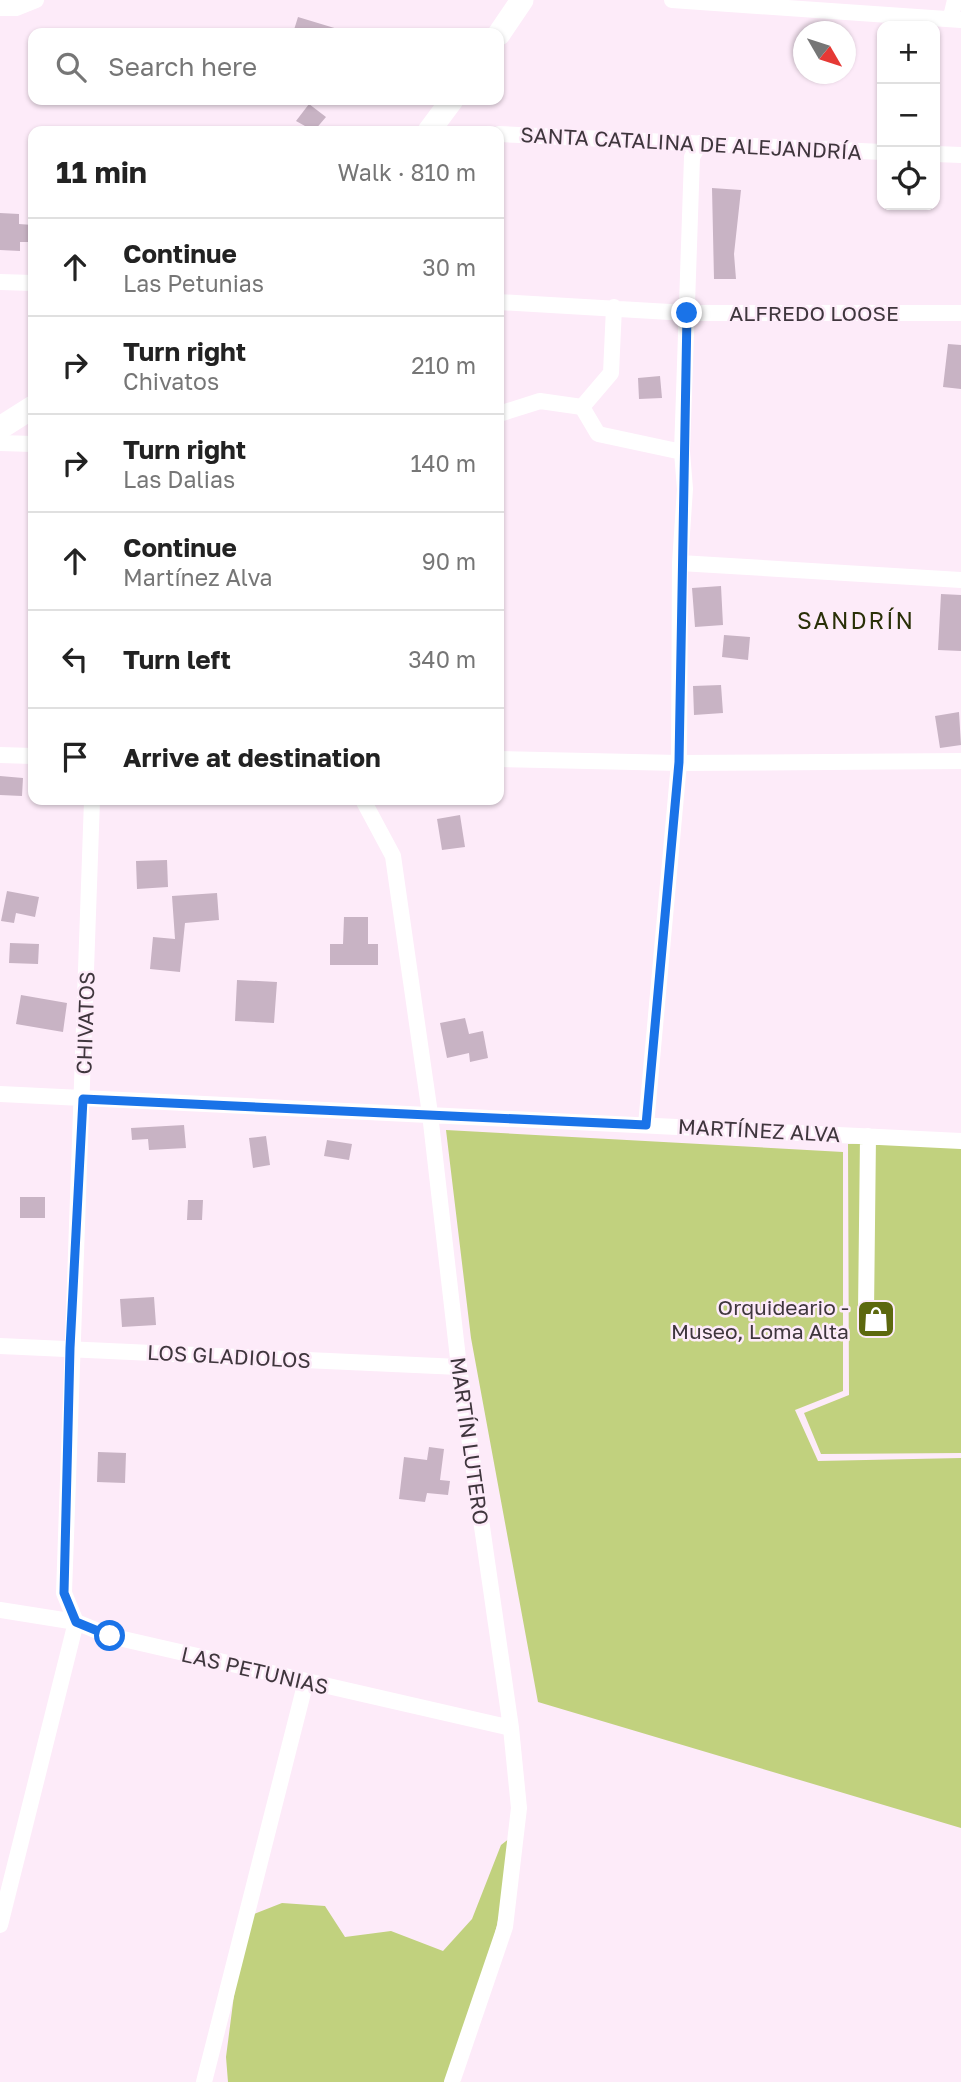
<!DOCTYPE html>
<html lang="en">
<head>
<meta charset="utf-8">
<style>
	:root { --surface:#fff; --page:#f2f2f2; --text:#222; --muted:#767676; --line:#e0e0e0 }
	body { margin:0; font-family:"Golos Text",sans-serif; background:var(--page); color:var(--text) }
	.controls { position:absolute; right:21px; top:21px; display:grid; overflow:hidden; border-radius:14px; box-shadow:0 2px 5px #0004 }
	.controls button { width:63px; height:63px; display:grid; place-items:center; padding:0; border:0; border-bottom:2px solid var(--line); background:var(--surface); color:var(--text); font:35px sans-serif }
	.compass { position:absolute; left:793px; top:21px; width:63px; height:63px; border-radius:50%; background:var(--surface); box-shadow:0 2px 5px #0004; rotate:129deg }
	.stop { position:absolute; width:21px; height:21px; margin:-16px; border:5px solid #1a73e8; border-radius:50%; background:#fff }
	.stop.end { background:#1a73e8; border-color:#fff; box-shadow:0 2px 7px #0008 }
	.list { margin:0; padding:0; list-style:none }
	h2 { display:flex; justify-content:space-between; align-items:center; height:91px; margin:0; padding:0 28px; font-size:30px }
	h2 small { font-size:23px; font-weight:400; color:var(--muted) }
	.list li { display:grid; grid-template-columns:46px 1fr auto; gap:21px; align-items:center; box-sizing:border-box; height:98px; padding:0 28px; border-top:2px solid var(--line) }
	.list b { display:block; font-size:26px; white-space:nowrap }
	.list p { margin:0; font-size:23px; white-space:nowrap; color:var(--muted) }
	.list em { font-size:23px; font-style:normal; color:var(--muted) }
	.icon { flex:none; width:38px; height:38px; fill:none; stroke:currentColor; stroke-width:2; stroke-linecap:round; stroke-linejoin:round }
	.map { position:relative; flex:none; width:961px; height:2082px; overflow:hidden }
	.search { position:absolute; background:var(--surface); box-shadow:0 2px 5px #0004; left:28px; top:28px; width:476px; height:77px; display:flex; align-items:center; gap:18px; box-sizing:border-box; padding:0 24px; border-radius:14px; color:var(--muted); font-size:26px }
	.panel { position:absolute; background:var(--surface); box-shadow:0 2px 5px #0004; left:28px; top:126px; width:476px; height:679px; border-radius:14px }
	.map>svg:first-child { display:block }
	.green { fill:#c1d17e }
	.building { fill:#c8b3c4 }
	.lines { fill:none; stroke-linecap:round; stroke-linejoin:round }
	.street { stroke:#fff; stroke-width:16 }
	.secondary { stroke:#fff; stroke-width:23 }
	.route { stroke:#1a73e8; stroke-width:9 }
	.labels { text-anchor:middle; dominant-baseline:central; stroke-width:5; stroke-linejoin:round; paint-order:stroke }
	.street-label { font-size:21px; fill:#3f363d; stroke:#fdebf9 }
	.poi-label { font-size:21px; fill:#3f363d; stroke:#fdebf9; text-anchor:end }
	.neighbourhood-label { font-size:23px; letter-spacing:2px; fill:#2a3008; stroke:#fdebf9 }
</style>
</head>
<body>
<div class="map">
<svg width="961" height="2082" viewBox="0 0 961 2082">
	<rect width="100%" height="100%" fill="#fdebf9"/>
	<path class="green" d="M 446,1130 L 843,1152 L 843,1391 L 795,1410 L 818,1461 L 961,1458 L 961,1828 L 538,1702 L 471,1338 Z
		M 874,1143 L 961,1148 L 961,1453 L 821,1454 L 804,1413 L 849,1395 L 848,1144 Z
		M 519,1831 L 460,2082 L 228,2082 L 226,2057 L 244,1918 L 282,1903 L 325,1906 L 345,1937 L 391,1931 L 443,1951 L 472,1919 L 501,1845 Z"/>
	<path class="building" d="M 298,17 L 341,30 L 340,33 L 293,33 Z
		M 309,104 L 326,117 L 314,131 L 296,121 Z
		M 712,188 L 741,190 L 734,254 L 736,279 L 714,279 Z
		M 0,213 L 19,214 L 19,224 L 33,225 L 33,242 L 20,242 L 20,251 L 0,250 Z
		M 948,344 L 961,345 L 961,389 L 943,387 Z
		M 660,376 L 662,398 L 639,399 L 638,378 Z
		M 721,586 L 723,625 L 695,627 L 692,588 Z
		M 941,594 L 961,595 L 961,651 L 938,650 Z
		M 724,635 L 750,637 L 748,660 L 722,657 Z
		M 721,685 L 723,713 L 694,715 L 693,686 Z
		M 959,712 L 961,745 L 940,748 L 935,716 Z
		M 0,776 L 23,778 L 22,796 L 0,795 Z
		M 460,815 L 465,847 L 442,850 L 437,819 Z
		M 167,860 L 168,887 L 137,889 L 136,861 Z
		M 7,891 L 39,897 L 35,917 L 16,913 L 14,923 L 1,921 Z
		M 217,893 L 219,920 L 185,923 L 180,972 L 150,969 L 153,937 L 175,939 L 172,896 Z
		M 344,917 L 368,917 L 368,944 L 378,944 L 378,965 L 330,965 L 330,944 L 343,944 Z
		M 10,943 L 39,944 L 38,964 L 9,963 Z
		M 237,980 L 277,982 L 274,1023 L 235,1021 Z
		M 21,995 L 67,1003 L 63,1032 L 16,1024 Z
		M 465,1018 L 469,1034 L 483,1031 L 488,1058 L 470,1062 L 469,1053 L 447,1058 L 440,1023 Z
		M 184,1125 L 186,1148 L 149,1150 L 148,1139 L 132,1140 L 131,1128 Z
		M 266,1136 L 270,1165 L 253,1168 L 249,1138 Z
		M 327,1140 L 352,1144 L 349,1160 L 324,1156 Z
		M 20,1197 L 45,1197 L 45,1218 L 20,1218 Z
		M 188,1200 L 203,1200 L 202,1220 L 187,1220 Z
		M 154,1297 L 156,1325 L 122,1327 L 120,1299 Z
		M 429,1447 L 444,1449 L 440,1480 L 450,1481 L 448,1495 L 427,1493 L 425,1502 L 399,1499 L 404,1457 L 427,1460 Z
		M 98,1452 L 126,1453 L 125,1483 L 97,1482 Z"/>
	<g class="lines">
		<path class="street" d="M 672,0 L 961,20
			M 0,8 L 16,8 L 36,0
			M 951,17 L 955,0
			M 499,134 L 882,152
			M 935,154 L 961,155
			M 0,282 L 33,283
			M 499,302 L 687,313 L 961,313
			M 582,407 L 611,373 L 614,307
			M 499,414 L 540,401 L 582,407 L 598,434 L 682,452
			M 0,443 L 33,444
			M 680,563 L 961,580
			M 0,755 L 33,756
			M 499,759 L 679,763 L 961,761
			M 363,800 L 393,856 L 430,1114 L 459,1367 L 511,1728 L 519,1808 L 505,1927 L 452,2082
			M 0,1094 L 961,1141
			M 646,1125 L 679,763 L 680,563 L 685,489 L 682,452 L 692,157 L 700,143
			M 866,1312 L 868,1136
			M 0,1346 L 459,1367
			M 0,1610 L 76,1622 L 110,1636 L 511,1728
			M 76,1622 L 64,1593 C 71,1328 84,1064 92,800
			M 0,1925 L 76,1622
			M 204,2082 L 306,1681"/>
		<path class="secondary" d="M 499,34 L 522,0
			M 429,131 L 452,100
			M 0,428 L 33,407"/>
	</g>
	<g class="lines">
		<path class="route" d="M 110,1636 L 76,1622 L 64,1593 L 70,1348 L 83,1099 L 646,1125 L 679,762 L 687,313"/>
	</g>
	<defs>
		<symbol id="shop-square" viewBox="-11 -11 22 22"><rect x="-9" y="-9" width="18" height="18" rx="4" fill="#5c680e" stroke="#fdebf9"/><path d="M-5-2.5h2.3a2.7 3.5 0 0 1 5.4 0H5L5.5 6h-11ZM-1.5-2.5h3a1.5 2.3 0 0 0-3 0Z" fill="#fff"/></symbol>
	</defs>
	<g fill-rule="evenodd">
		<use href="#shop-square" x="854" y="1297" width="44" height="44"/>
	</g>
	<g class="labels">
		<g class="street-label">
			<text transform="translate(691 143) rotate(3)">SANTA CATALINA DE ALEJANDRÍA</text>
			<text x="814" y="313">ALFREDO LOOSE</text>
			<text transform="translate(85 1023) rotate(-88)">CHIVATOS</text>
			<text transform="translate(759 1130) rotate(3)">MARTÍNEZ ALVA</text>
			<text transform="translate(229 1356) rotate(3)">LOS GLADIOLOS</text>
			<text transform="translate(470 1441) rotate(82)">MARTÍN LUTERO</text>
			<text transform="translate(255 1670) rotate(13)">LAS PETUNIAS</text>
		</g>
		<g class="poi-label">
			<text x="849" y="1307">Orquideario -<tspan x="849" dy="24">Museo, Loma Alta</tspan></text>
		</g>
		<g class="neighbourhood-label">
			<text x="856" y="620">SANDRÍN</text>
		</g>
	</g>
</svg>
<div class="controls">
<button>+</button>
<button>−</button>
<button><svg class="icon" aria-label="locate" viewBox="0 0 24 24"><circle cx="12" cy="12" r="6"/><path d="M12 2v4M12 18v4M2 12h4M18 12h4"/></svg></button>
</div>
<svg class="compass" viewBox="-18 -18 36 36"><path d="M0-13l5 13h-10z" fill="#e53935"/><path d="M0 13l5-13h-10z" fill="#767676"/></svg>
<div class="stop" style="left:110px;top:1636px"></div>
<div class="stop end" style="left:687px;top:313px"></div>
<div class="search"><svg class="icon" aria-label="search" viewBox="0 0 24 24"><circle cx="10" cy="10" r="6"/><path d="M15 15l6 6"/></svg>Search here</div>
<section class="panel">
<h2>11 min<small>Walk · 810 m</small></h2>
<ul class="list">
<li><svg class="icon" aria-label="ahead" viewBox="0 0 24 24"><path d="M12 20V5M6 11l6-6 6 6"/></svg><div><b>Continue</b><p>Las Petunias</p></div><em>30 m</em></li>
<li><svg class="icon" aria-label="right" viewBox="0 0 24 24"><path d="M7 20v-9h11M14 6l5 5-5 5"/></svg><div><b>Turn right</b><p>Chivatos</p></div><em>210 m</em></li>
<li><svg class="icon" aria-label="right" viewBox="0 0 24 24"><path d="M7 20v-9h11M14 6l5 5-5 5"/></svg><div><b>Turn right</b><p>Las Dalias</p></div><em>140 m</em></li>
<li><svg class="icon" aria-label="ahead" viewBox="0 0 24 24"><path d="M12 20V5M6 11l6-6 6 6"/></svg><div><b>Continue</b><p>Martínez Alva</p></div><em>90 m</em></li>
<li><svg class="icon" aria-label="left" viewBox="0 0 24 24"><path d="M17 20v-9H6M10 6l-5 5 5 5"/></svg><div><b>Turn left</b></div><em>340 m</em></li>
<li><svg class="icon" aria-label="arrive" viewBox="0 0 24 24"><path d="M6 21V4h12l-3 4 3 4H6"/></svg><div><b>Arrive at destination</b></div></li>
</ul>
</section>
</div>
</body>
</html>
